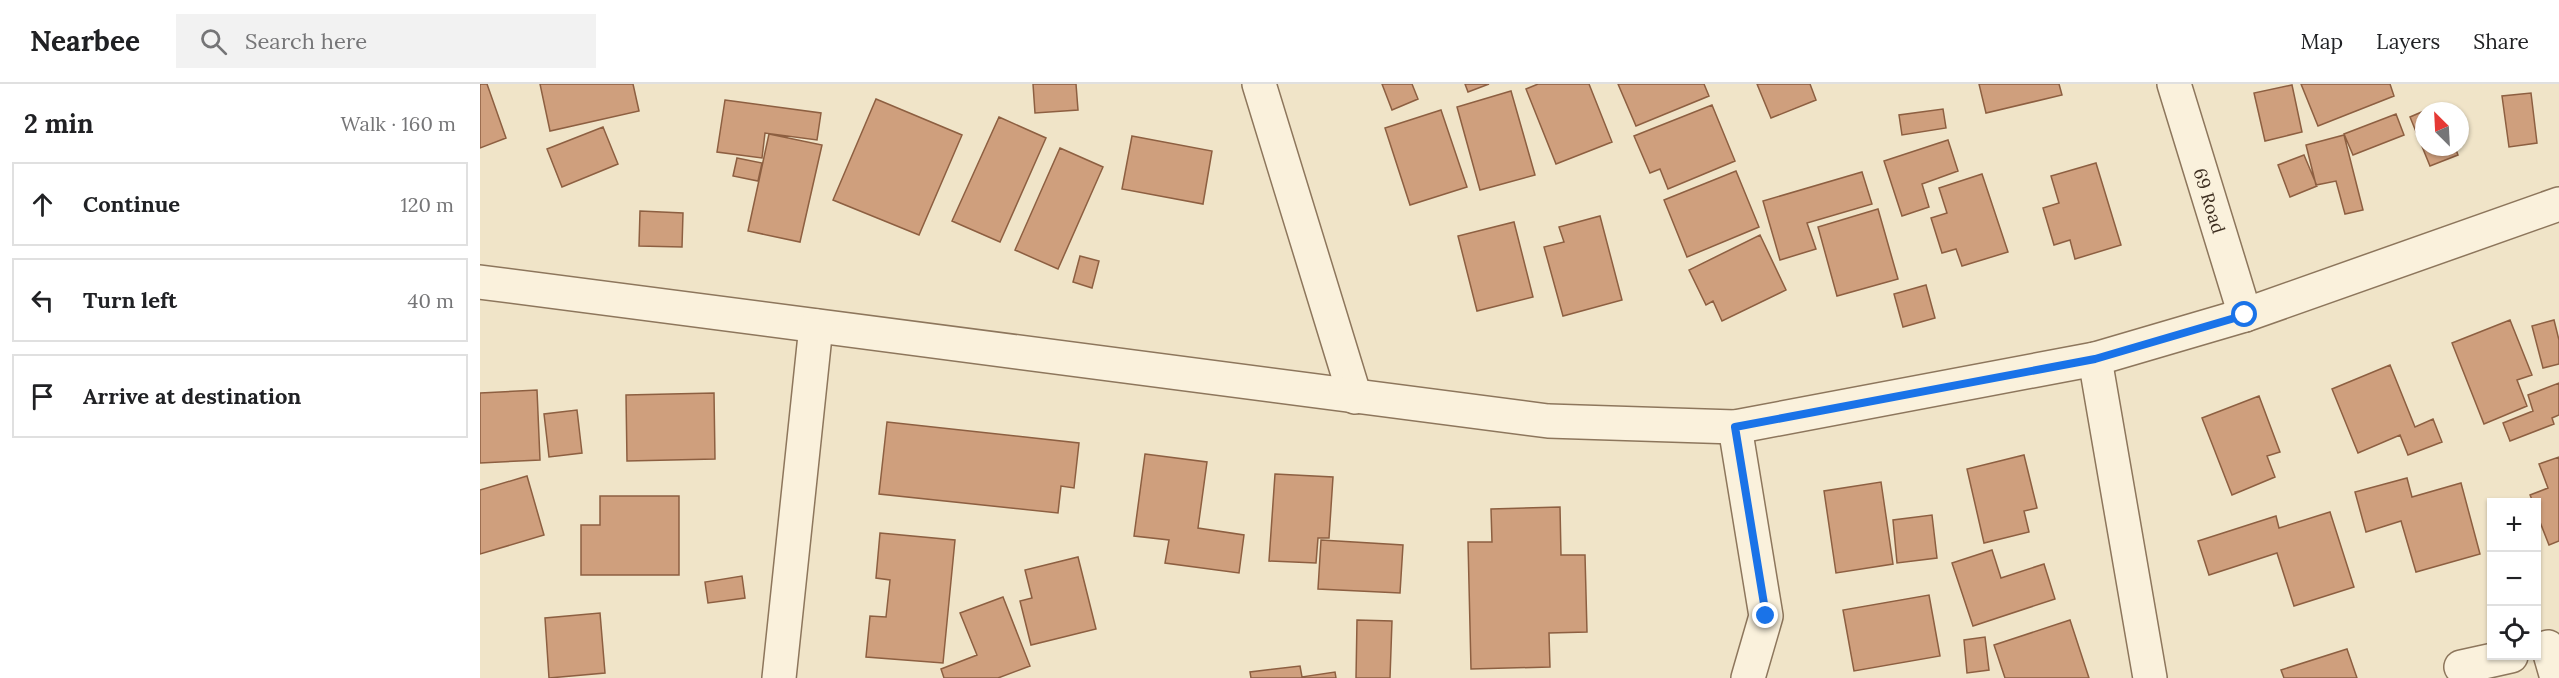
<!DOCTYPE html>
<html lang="en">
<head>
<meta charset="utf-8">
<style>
	:root { --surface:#fff; --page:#f2f2f2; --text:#202124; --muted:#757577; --line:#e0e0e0 }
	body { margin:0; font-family:Lora,serif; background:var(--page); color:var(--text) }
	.controls { position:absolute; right:18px; bottom:18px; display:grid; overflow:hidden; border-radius:0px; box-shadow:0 2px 4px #0004 }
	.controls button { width:54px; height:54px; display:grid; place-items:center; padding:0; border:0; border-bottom:2px solid var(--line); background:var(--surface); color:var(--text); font:30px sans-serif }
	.compass { position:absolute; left:1935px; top:18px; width:54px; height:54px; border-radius:50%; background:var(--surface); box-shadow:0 2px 4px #0004; rotate:336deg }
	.stop { position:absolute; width:18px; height:18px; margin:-14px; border:4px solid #1a73e8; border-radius:50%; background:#fff }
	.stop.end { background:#1a73e8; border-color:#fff; box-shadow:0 2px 6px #0008 }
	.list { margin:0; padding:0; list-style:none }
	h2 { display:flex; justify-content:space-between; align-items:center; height:78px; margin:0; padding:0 24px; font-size:26px }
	h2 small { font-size:20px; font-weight:400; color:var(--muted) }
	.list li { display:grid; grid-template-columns:39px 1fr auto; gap:18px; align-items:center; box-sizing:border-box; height:84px; margin:0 12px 12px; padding:0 12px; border:2px solid var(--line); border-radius:0px }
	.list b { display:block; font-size:22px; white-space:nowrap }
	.list em { font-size:20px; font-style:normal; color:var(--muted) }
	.icon { flex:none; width:33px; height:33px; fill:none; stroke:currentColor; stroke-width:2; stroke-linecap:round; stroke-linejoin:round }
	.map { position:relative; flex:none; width:2079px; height:594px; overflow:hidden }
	header { display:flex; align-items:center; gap:36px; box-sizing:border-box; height:84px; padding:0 30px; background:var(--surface); border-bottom:2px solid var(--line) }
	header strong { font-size:28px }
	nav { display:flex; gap:33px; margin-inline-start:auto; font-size:21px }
	.search { width:420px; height:54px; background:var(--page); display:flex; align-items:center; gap:15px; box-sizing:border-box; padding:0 21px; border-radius:0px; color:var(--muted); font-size:22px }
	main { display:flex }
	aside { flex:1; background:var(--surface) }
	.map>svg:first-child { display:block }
	.building { fill:#cf9f7d; stroke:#8d5f41; stroke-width:1.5 }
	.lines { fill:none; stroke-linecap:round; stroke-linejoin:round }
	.minor-casing { stroke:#8d765c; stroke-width:36 }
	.minor { stroke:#faf1dc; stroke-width:33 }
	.route { stroke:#1a73e8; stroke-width:8 }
	.labels { text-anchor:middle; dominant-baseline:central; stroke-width:4.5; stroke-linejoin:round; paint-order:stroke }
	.street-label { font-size:18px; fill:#3d2e20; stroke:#f7eed8 }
</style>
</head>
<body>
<header>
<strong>Nearbee</strong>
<div class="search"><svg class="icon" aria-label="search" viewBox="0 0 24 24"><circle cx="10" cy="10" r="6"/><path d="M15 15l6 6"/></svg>Search here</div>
<nav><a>Map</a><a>Layers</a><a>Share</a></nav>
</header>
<main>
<aside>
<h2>2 min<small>Walk · 160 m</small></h2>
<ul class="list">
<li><svg class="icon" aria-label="ahead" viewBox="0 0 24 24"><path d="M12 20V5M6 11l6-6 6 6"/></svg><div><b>Continue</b></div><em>120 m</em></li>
<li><svg class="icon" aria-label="left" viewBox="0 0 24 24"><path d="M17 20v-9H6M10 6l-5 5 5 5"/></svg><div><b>Turn left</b></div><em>40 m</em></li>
<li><svg class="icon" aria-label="arrive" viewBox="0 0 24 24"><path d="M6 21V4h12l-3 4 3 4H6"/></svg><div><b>Arrive at destination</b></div></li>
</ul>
</aside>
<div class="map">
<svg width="2079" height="594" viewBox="0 0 2079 594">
	<rect width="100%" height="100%" fill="#f0e4c8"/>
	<path class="building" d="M 0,0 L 7,0 L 26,54 L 0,64 Z
		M 60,0 L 153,0 L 159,27 L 70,47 Z
		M 553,0 L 596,0 L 598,26 L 555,29 Z
		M 902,0 L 932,0 L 938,15 L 912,26 Z
		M 985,0 L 1009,0 L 988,8 Z
		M 1058,0 L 1109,0 L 1132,58 L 1076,80 L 1046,5 Z
		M 1138,0 L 1224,0 L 1229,12 L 1156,42 Z
		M 1277,0 L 1330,0 L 1336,16 L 1291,34 Z
		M 1499,0 L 1579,0 L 1582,11 L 1506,29 Z
		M 1821,0 L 1910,0 L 1914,12 L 1838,42 Z
		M 1812,1 L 1822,48 L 1785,57 L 1774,9 Z
		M 1031,7 L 1055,91 L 1000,106 L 977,23 Z
		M 2051,9 L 2057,59 L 2029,63 L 2022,12 Z
		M 396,15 L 482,51 L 439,151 L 353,116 Z
		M 245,16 L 341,29 L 337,56 L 285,49 L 282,74 L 237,68 Z
		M 1232,21 L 1255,77 L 1188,105 L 1180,85 L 1170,89 L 1154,52 Z
		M 1958,21 L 1960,27 L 1944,27 Z
		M 1463,25 L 1466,44 L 1422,51 L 1419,31 Z
		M 961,26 L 987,103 L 930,121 L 905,44 Z
		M 1944,27 L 1944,63 L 1975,63 L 1978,71 L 1950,82 L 1930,33 Z
		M 1916,30 L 1924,51 L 1873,71 L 1864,50 Z
		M 519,33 L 566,54 L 520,158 L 472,137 Z
		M 123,43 L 138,80 L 82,103 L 67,65 Z
		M 289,50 L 342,61 L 320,158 L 268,147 Z
		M 1864,51 L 1883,126 L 1865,130 L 1856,97 L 1836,101 L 1826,61 Z
		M 652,52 L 732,67 L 723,120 L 642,105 Z
		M 1468,56 L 1478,87 L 1442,100 L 1449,123 L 1422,132 L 1404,77 Z
		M 580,64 L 623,83 L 578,185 L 535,166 Z
		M 1824,71 L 1837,102 L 1810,113 L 1798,81 Z
		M 257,74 L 282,79 L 278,97 L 253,92 Z
		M 1616,79 L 1641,161 L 1595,175 L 1590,156 L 1574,161 L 1563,124 L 1579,119 L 1571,92 Z
		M 1256,87 L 1279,143 L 1207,173 L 1184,116 Z
		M 1382,88 L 1392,120 L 1327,139 L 1336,165 L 1300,176 L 1283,117 Z
		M 1502,90 L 1528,168 L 1482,182 L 1476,165 L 1462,169 L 1451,134 L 1467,129 L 1459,104 Z
		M 1398,125 L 1418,195 L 1357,212 L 1338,143 Z
		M 160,127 L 203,129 L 202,163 L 159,162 Z
		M 1120,132 L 1142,216 L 1083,232 L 1064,163 L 1084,158 L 1079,143 Z
		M 1034,138 L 1053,213 L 997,227 L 978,152 Z
		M 1280,151 L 1306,206 L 1242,237 L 1233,217 L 1226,221 L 1209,186 Z
		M 600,172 L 619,177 L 612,204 L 593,198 Z
		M 1446,201 L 1455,234 L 1423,243 L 1414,210 Z
		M 2030,236 L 2052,291 L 2037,296 L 2047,322 L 2004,340 L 1972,259 Z
		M 2074,236 L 2079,256 L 2079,280 L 2063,284 L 2052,242 Z
		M 1910,281 L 1935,343 L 1953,335 L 1962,358 L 1928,371 L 1920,351 L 1878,369 L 1852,305 Z
		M 2079,299 L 2079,331 L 2072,334 L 2074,340 L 2030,357 L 2023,339 L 2053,327 L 2048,311 Z
		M 57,306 L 60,376 L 0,379 L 0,309 Z
		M 234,309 L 235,375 L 147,377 L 146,311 Z
		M 1779,312 L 1800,368 L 1787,372 L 1795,393 L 1752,411 L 1722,334 Z
		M 97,326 L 102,369 L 69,373 L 64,330 Z
		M 407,338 L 599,359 L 594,404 L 581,402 L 578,429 L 399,410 Z
		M 665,370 L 727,378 L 718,444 L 764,451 L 759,489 L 685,479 L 689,456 L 654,452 Z
		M 1544,371 L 1557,424 L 1544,427 L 1549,448 L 1504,459 L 1487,385 Z
		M 2079,373 L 2079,457 L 2069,461 L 2056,428 L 2056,418 L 2053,418 L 2050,411 L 2068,404 L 2059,380 Z
		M 795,390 L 853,393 L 849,454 L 838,454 L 836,479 L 789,477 Z
		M 47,392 L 64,451 L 0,470 L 0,406 Z
		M 1927,394 L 1932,413 L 1981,399 L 2000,470 L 1936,488 L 1921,437 L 1886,448 L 1875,408 Z
		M 1401,398 L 1413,480 L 1356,489 L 1344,407 Z
		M 120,412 L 199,412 L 199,491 L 101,491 L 101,441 L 120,441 Z
		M 1080,423 L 1081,471 L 1105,471 L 1107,548 L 1069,549 L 1070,583 L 991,585 L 988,458 L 1012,458 L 1011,425 Z
		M 1850,428 L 1874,503 L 1814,522 L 1797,469 L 1729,491 L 1718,457 L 1796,432 L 1799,444 Z
		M 1452,431 L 1457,474 L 1417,479 L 1413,436 Z
		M 400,449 L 475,456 L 463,579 L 386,573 L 390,532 L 406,533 L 410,496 L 396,494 Z
		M 841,456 L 923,461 L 920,509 L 838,505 Z
		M 1512,466 L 1521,494 L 1564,480 L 1575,515 L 1493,542 L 1472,479 Z
		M 598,473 L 616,545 L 551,561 L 540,517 L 552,514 L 545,486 Z
		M 262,492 L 265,514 L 228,519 L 225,498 Z
		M 1449,511 L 1460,572 L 1374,587 L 1363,526 Z
		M 523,513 L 550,582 L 518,594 L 464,594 L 461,585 L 497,571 L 480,529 Z
		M 120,529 L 125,589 L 69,594 L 65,534 Z
		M 877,536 L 912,537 L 910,594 L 876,594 Z
		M 1590,536 L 1609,594 L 1525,594 L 1514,561 Z
		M 1505,553 L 1509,586 L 1487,589 L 1484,556 Z
		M 1867,565 L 1877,594 L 1804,594 L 1801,586 Z
		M 820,582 L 822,593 L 855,588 L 856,594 L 771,594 L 770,588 Z"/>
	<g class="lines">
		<defs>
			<g id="minor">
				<path d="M 779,0 L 875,313"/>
				<path id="s1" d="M 1694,0 L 1765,231"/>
				<path d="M 0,198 L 1068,337 L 1255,343 L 1615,275 L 1765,231 L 2079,120"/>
				<path d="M 1615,275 L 1670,594"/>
				<path d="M 1255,343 L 1286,532 L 1268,594"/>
				<path d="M 2068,563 L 2077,594"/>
				<path d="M 1981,583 L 2031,572"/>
				<path d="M 299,594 L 336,242"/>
			</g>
		</defs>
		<use href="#minor" class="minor-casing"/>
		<use href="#minor" class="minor"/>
	</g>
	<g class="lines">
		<path class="route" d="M 1286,532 L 1255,343 L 1615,275 L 1765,231"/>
	</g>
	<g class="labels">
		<g class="street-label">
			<text stroke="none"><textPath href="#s1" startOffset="122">69 Road</textPath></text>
		</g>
	</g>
</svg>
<div class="controls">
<button>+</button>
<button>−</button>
<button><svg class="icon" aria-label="locate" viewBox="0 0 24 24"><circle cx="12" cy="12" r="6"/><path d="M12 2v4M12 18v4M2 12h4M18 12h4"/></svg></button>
</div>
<svg class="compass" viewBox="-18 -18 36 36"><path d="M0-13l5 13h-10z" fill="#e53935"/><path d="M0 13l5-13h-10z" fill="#757577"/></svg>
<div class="stop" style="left:1765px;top:231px"></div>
<div class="stop end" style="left:1286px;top:532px"></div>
</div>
</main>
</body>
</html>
